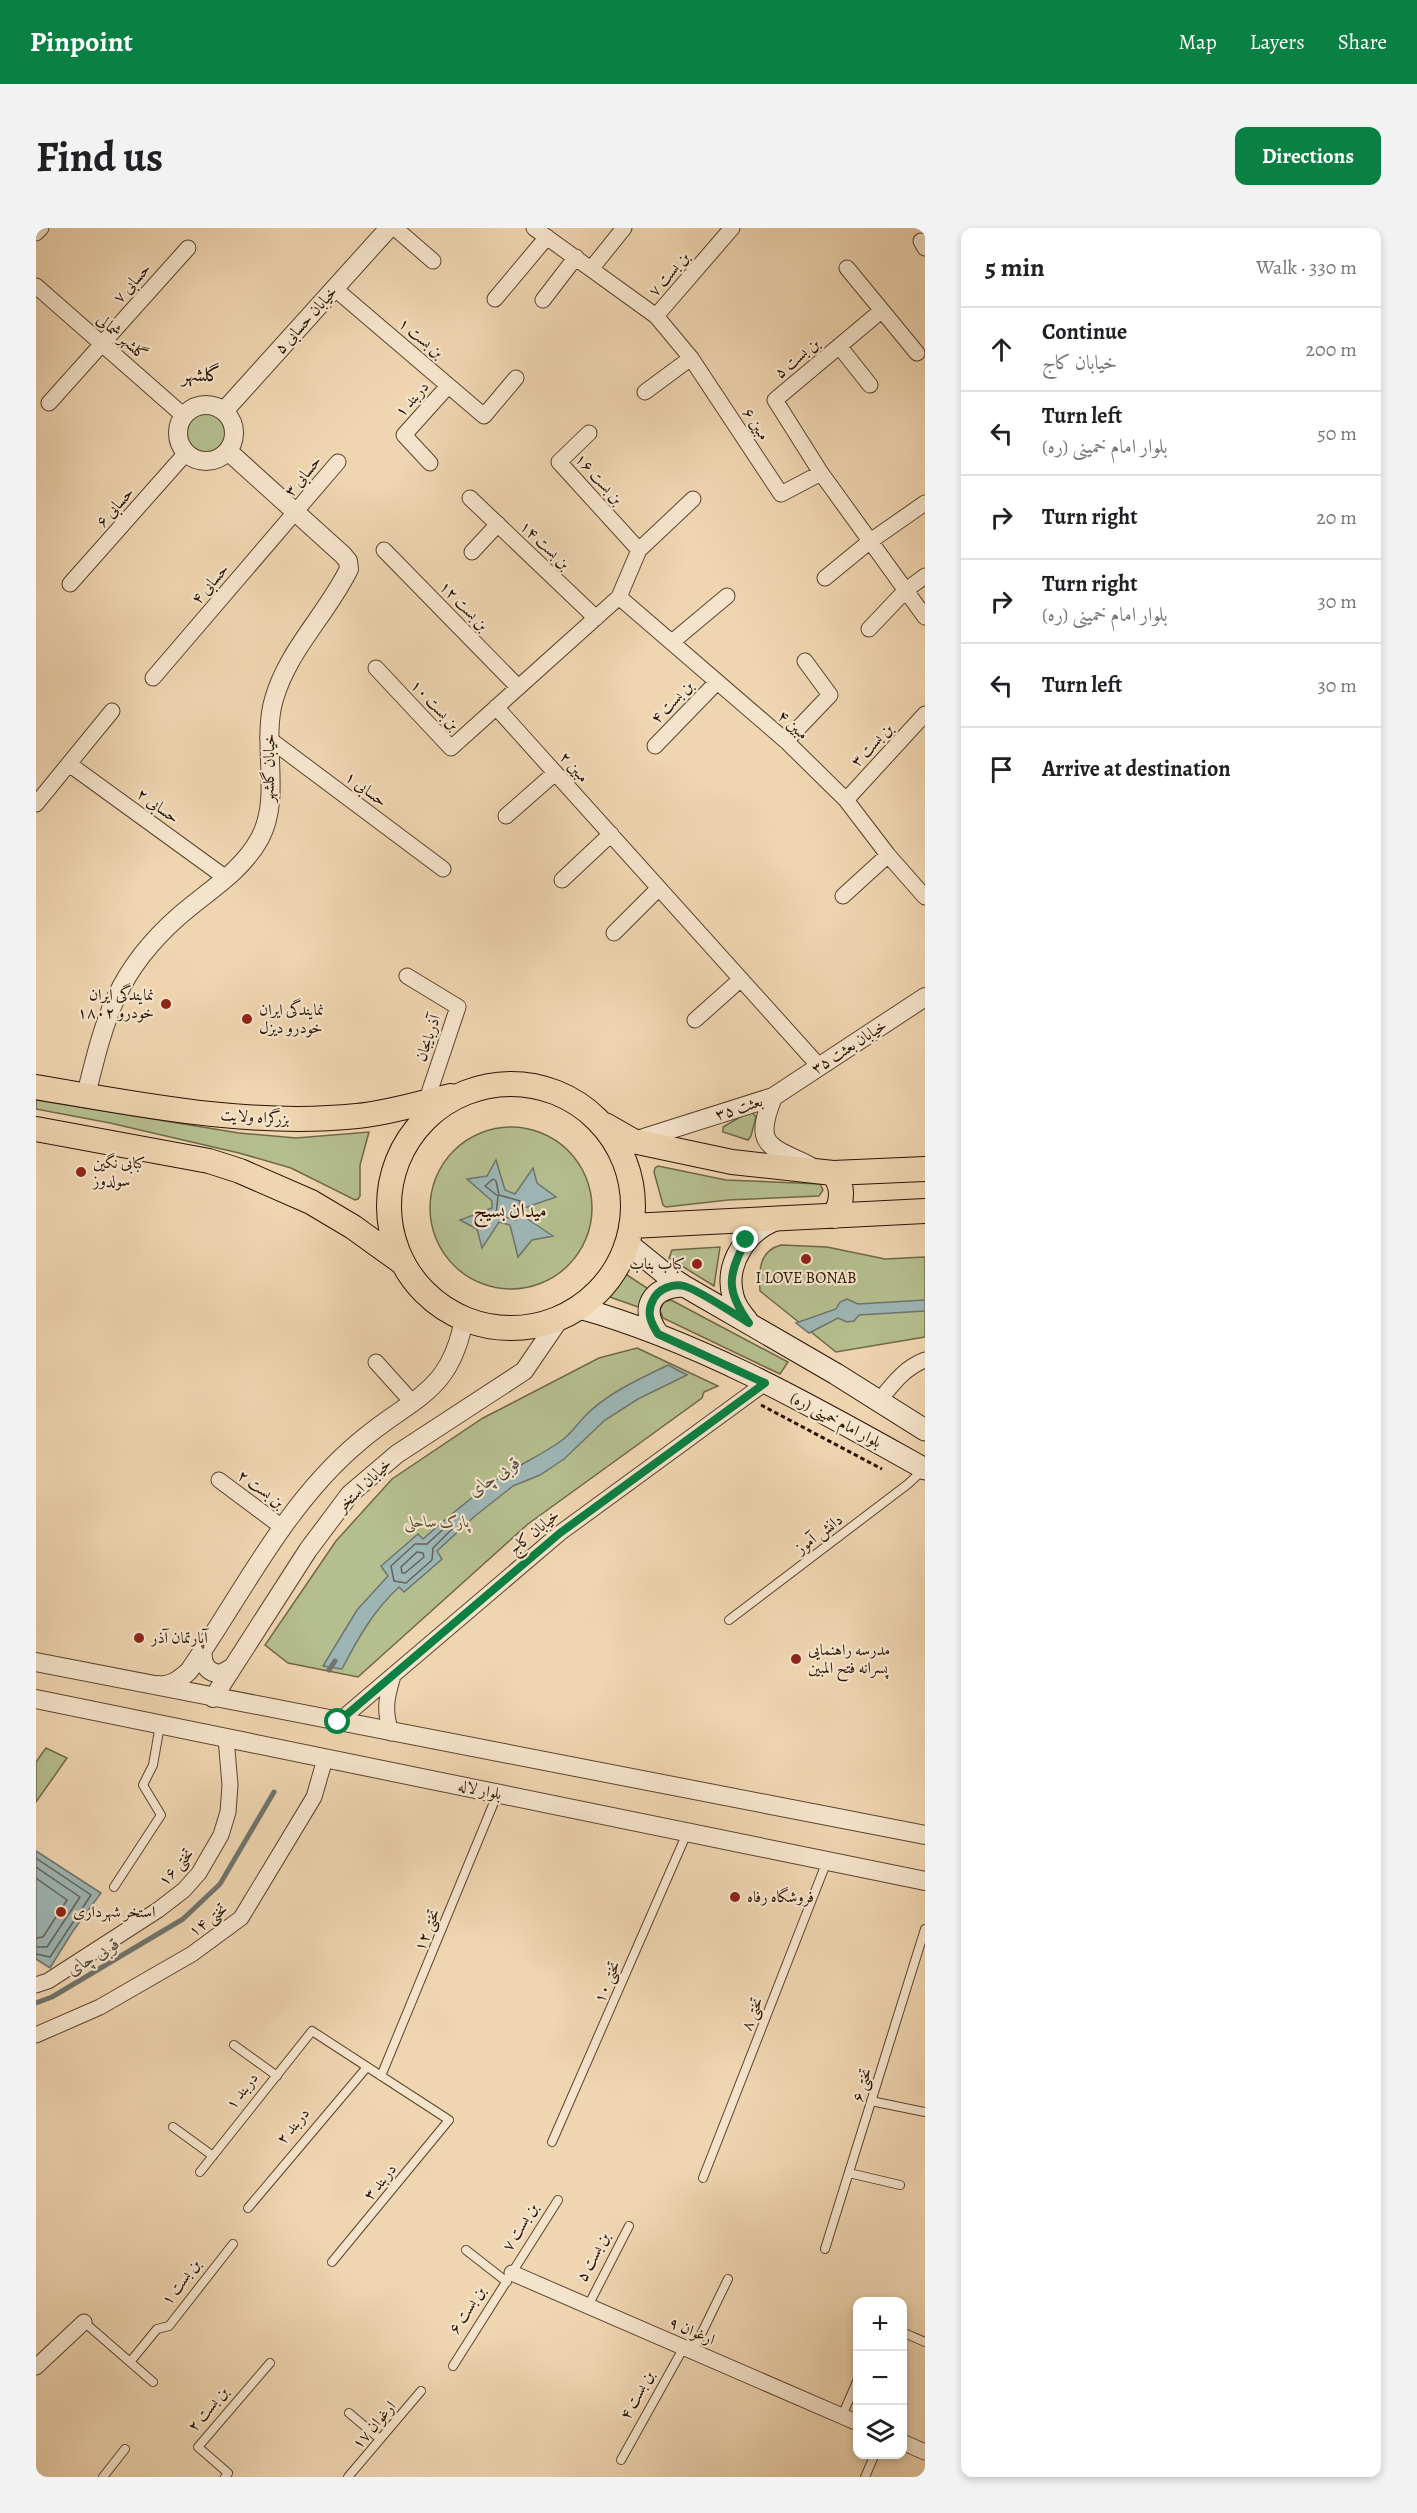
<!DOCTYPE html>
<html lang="en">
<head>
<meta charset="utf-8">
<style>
	:root { --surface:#fff; --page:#f2f2f2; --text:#202124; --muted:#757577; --line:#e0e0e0; --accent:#0b8043 }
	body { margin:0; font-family:Alegreya,Amiri,serif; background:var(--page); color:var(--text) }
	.controls { position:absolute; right:18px; bottom:18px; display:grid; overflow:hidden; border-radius:12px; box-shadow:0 3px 9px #0003 }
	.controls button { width:54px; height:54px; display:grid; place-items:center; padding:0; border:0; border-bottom:2px solid var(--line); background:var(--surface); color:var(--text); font:30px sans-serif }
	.stop { position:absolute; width:18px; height:18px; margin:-14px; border:4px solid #0b8043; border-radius:50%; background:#fff }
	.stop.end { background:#0b8043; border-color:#fff; box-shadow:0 2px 6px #0008 }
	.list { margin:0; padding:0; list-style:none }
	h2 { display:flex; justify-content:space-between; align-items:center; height:78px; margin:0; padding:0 24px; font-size:26px }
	h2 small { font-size:20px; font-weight:400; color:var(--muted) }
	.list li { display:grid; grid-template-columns:39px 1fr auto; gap:18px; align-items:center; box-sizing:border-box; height:84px; padding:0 24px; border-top:2px solid var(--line) }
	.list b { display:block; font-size:22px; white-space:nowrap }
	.list p { margin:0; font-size:20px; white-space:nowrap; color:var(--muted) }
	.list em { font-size:20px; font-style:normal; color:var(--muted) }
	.icon { flex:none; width:33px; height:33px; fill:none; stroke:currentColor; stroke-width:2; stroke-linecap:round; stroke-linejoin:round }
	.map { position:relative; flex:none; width:889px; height:2249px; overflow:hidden; border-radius:12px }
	header { display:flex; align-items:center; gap:36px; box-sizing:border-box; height:84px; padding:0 30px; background:var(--accent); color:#fff }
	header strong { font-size:28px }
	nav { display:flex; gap:33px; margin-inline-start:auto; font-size:21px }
	.intro { display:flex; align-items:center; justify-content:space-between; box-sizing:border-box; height:144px; padding:0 36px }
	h1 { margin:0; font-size:42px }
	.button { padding:15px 27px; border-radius:12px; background:var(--accent); color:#fff; font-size:21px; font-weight:700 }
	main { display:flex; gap:36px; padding:0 36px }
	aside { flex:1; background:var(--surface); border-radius:12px; box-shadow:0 3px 9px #0003 }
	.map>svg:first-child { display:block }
	.green { fill:#b5be8e; stroke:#6f6847; stroke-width:1.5 }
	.water { fill:#9db6b5; stroke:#6f746d; stroke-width:1.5 }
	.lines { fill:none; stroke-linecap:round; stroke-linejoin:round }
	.shore { stroke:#63645a; stroke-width:1.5 }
	.stream { stroke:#6f746d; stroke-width:5 }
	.service-casing { stroke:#5a432c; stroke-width:10 }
	.minor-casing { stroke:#5a432c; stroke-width:17 }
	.tertiary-casing { stroke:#5a432c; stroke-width:20 }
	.secondary-casing { stroke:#291200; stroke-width:23 }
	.trunk-casing { stroke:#291200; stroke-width:26 }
	.path { stroke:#291200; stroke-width:3; stroke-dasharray:4.5 3; stroke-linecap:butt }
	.service { stroke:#f5e4cc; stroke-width:8 }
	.minor { stroke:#f5e4cc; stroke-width:15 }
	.tertiary { stroke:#f5e4cc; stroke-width:18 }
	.secondary { stroke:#f5e4cc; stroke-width:21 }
	.trunk { stroke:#efd5b0; stroke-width:24 }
	.route { stroke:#0b8043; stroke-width:8 }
	.poi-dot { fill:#8f2418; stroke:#f5e4cc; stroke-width:2 }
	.labels { text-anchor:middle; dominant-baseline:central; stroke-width:4.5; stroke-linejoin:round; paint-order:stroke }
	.street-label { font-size:16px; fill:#291200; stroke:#f5e4cc }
	.poi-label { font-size:16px; fill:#291200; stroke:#f5e4cc; text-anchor:start }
	.park-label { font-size:16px; font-style:italic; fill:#5a4e32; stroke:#f5e4cc }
	.water-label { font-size:18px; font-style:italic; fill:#524b3f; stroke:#f5e4cc }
	.quarter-label { font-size:20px; fill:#291200; stroke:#f5e4cc }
</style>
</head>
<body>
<header>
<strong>Pinpoint</strong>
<nav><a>Map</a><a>Layers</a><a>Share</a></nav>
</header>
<div class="intro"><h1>Find us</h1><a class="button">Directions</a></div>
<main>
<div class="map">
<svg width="889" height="2249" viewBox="0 0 889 2249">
	<rect width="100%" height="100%" fill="#efd5b0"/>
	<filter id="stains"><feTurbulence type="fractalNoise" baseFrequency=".00333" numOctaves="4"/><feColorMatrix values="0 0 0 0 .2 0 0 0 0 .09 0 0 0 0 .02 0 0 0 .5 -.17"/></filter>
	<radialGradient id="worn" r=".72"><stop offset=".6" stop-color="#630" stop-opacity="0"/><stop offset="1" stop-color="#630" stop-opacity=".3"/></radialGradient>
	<path class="green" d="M151 205a19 19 0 1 1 38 0a19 19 0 1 1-38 0Z
		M 0,872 L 203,905 L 260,910 L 333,904 L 324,937 L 324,968 L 322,971 L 319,972 L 255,940 L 203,925 L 74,895 L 0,881 Z
		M 716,884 L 720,889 L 715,908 L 712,912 L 687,904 L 687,899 L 711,885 Z
		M394 980a81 81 0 1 1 162 0a81 81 0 1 1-162 0Z
		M 622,938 L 690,952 L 784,956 L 787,962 L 783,968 L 692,972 L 630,979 L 627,977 L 618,944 L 619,940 Z
		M 745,1017 L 791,1019 L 849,1031 L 889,1029 L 889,1109 L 800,1124 L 724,1063 C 723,1044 722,1023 745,1017 Z
		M 684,1019 L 678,1058 L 633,1030 L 636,1022 Z
		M 588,1045 L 614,1062 L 605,1080 L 574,1069 Z
		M 635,1072 L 752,1134 L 744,1146 L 627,1090 L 624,1082 L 628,1074 Z
		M 601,1120 L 682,1158 L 668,1164 L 666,1170 L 492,1296 L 322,1449 L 252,1435 L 229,1417 L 300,1313 L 356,1251 L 447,1190 L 563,1130 Z
		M 10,1520 L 31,1530 L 0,1574 L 0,1534 Z"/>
	<path class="water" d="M 460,932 L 469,962 L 479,966 L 497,940 L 501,955 L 520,969 L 488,980 L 487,988 L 517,1008 L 496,1012 L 482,1029 L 474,997 L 463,994 L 446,1020 L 441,1001 L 424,992 L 456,980 L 456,973 L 431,951 L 451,948 Z
		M 811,1071 L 822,1076 L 889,1072 L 889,1083 L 823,1087 L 818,1093 L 811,1094 L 802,1090 L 773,1105 L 760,1095 L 800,1081 L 804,1074 Z
		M 632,1137 L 651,1147 L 602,1171 L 569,1192 L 528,1231 L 504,1247 L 477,1258 L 439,1288 L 401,1323 L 406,1331 L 368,1364 L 363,1359 C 338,1382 322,1410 306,1441 L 287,1438 L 321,1382 L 352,1348 L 345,1338 L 382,1306 L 387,1311 C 411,1290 435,1269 462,1251 C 482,1237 504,1228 525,1213 C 535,1206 541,1196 550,1187 C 573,1164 604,1151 632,1137 Z
		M 0,1623 L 65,1665 L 37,1703 L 14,1740 L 0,1731 Z"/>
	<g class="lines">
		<path class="shore" d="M 457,951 L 460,953 L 463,967 L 484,973 L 480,992 L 460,987 L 462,968 L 449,958 Z
			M 412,1297 L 416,1298 L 416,1301 L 397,1320 L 396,1332 L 370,1355 L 358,1353 L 355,1338 L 379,1316 L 391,1316 Z
			M 381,1324 L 387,1325 L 388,1329 L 369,1345 L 366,1345 L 365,1339 Z
			M 0,1630 L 55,1667 L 14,1729 L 0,1726
			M 0,1639 L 44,1669 L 11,1719 L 0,1719
			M 0,1650 L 31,1672 L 7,1709 L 0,1710"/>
		<path class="stream" d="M 293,1442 L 299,1433
			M 0,1775 L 16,1769 L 147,1691 L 184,1656 L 238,1564"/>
		<defs>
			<path id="service" d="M 693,1392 L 872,1256 L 886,1243
				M 78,1659 L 125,1587 L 107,1557 L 117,1537 L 124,1497
				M 198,1817 L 241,1848
				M 345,1848 L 461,1567
				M 835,1873 L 889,1884
				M 137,1899 L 177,1928
				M 516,1914 L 651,1605
				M 164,1944 L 276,1803 L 413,1892 L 296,2034
				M 813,1945 L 864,1957
				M 667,1950 L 791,1633
				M 212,1980 L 331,1839
				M 789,2021 L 889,1701
				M 430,2022 L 471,2054
				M 552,2078 L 593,1998
				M 48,2094 L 117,2154
				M 866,2104 L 889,2114
				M 657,2123 L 692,2051
				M 94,2134 L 121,2101 L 133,2098 L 197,2016
				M 417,2138 L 522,1972
				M 313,2185 L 344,2211
				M 806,2188 L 822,2151
				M 585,2232 L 648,2119
				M 67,2249 L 89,2221
				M 189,2249 L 192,2245 L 162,2219 L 234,2135
				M 312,2249 L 385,2163
				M 829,2249 L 839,2226"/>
			<path id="minor" d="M 359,0 L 397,33
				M 498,0 L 620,88 L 655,130 L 745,266 L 785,245
				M 0,5 L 5,0
				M 885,13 L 889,20
				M 811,40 L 881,125
				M 555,41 L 588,0
				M 0,58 L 148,188
				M 298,60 L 448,188 L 480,150
				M 459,71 L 511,9
				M 507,72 L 540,29
				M 845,83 L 739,172 L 785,245 L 889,389
				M 620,88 L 696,0
				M 803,118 L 834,157
				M 609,164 L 655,130
				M 13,175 L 152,20
				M 553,205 L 523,234 L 603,322
				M 394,235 L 368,207 L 412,158
				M 434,270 L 560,390
				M 348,322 L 482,459
				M 436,324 L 462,296
				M 789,350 L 833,314 L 889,275
				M 34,356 L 150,225
				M 583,369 L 750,513 L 810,572 L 852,627 L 889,669
				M 833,401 L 870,362 L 889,348
				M 636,414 L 691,368
				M 340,440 L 415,520 L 583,369 L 603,322 L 657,271
				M 117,450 L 302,234
				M 460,479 L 783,838
				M 232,510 L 407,641
				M 750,513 L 794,467 L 769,433
				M 619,518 L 680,455
				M 33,536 L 190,650
				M 810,572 L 889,486
				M 0,576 L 76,483
				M 470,588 L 519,545
				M 526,652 L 575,606
				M 807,668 L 852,627
				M 578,705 L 623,660
				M 371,748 L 422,779 L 390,874
				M 659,792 L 705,751
				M 340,1134 L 376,1174
				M 843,1173 C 856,1157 868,1140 889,1132
				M 183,1252 L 246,1299
				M 302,1494 L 524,1305 L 729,1155
				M 355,1505 C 348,1482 350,1471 357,1448
				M 0,1757 L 12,1753 L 122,1682 L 148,1662 L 163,1645 L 185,1607 L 192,1584 L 194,1557 L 190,1510
				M 0,1807 L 64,1779 L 156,1726 L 205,1690 L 278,1569 L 289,1531
				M 476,2045 L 822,2195
				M 0,2139 L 48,2094
				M 866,2214 L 889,2224"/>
			<path id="tertiary" d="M142 205a28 28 0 1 1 56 0a28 28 0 1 1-56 0Z
				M 188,183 L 353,0
				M 50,867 C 69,790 80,744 142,689 C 170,664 206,644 224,610 C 246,569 225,515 238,471 C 252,422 291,386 313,341 L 312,333 L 307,327 L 192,223
				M 737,869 C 717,918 733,918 774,938
				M 598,913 L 737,869 L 889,769
				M 167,1423 C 165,1436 172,1445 185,1446 L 197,1439
				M 0,1434 L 889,1607
				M 122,1457 C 135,1459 144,1451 153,1443 C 207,1365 249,1276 323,1214 C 375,1169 414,1167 428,1091
				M 177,1470 L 272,1322 L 314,1266 L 361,1226 L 488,1143 L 525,1089
				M 0,1471 L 889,1653"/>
			<path id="secondary" d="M 591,1015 L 628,1045 L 648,1058 L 800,1146 L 889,1202
				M 543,1080 C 663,1113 780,1180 889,1241
				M 711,1092 C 705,1085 699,1078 697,1068 C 688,1035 712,1001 742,991
				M 622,1106 C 603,1079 616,1059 648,1058"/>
			<path id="trunk" d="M353 978a122 122 0 1 1 244 0a122 122 0 1 1-244 0Z
				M 0,859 C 106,877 214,899 321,888 C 353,885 384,875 415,868
				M 569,897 L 597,913 L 696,934 L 797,945 L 889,941
				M 0,901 L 173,933 L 204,943 L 275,974 L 317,999 L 367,1035
				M 797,945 C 808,959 807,973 798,988
				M 595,998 L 889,983"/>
		</defs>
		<use href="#service" class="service-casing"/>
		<use href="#minor" class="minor-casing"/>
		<use href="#tertiary" class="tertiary-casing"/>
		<use href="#secondary" class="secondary-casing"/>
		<use href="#trunk" class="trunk-casing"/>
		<path class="path" d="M 725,1177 L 846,1241"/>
		<use href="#service" class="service"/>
		<use href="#minor" class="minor"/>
		<use href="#tertiary" class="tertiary"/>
		<use href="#secondary" class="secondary"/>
		<use href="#trunk" class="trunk"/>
	</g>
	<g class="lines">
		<path class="route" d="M 302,1494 L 524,1305 L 729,1155 L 622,1106 C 615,1095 610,1085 617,1072 C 622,1061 637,1055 648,1058 C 663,1062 698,1086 713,1095 C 689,1062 692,1047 710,1012"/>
	</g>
	<g class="poi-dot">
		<circle cx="130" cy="776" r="6"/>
		<circle cx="211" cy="791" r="6"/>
		<circle cx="45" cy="944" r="6"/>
		<circle cx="770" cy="1031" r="6"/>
		<circle cx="661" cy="1036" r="6"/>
		<circle cx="103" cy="1410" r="6"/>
		<circle cx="760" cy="1431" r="6"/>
		<circle cx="699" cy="1669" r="6"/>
		<circle cx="25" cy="1684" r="6"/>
	</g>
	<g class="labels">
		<g class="street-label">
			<text transform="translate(633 46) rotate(-49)">بن بست ۷</text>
			<text transform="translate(96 55) rotate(-48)">حسابی ۷</text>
			<text transform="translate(270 92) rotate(-48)">خیابان حسابی ۵</text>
			<text transform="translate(86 109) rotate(41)">گلشهر شمالی</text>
			<text transform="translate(385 110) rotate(40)">بن بست ۱</text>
			<text transform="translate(761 130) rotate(-40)">بن بست ۵</text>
			<text transform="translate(376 171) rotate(-48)">دربند ۱</text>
			<text transform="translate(720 196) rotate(57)">مبین ۶</text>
			<text transform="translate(267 248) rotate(-50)">حسابی ۳</text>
			<text transform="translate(563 251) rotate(48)">بن بست ۱۶</text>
			<text transform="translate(79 279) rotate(-48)">حسابی ۶</text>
			<text transform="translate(509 317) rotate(44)">بن بست ۱۴</text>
			<text transform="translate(174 356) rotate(-49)">حسابی ۴</text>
			<text transform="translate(428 378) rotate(46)">بن بست ۱۲</text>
			<text transform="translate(636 474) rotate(-46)">بن بست ۴</text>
			<text transform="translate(399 477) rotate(47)">بن بست ۱۰</text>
			<text transform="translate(757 497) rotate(42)">مبین ۴</text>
			<text transform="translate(836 517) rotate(-47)">بن بست ۳</text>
			<text transform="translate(538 539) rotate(48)">مبین ۲</text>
			<text transform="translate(233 540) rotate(-89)">خیابان گلشهر</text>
			<text transform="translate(330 561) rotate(37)">حسابی ۱</text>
			<text transform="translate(122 578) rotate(36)">حسابی ۲</text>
			<text transform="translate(392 810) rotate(-71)">آذربایجان</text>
			<text transform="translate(813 819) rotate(-33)">خیابان بعثت ۳۵</text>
			<text transform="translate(703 880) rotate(-18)">بعثت ۳۵</text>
			<text transform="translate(219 889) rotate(4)">بزرگراه ولایت</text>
			<text transform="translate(800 1192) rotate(28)">بلوار امام خمینی (ره)</text>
			<text transform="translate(328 1257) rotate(-44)">خیابان استخر</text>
			<text transform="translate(225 1261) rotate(36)">بن بست ۲</text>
			<text transform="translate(498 1304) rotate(-40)">خیابان کاج</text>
			<text transform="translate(783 1306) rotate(-37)">دانش آموز</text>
			<text transform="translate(444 1562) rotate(12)">بلوار لاله</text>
			<text transform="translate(140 1639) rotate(-48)">تختی ۱۶</text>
			<text transform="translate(172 1692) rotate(-37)">تختی ۱۴</text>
			<text transform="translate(391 1702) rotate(-68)">تختی ۱۲</text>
			<text transform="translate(571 1754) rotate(-67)">تختی ۱۰</text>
			<text transform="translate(716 1786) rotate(-68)">تختی ۸</text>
			<text transform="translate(826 1857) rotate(-73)">تختی ۶</text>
			<text transform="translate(206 1863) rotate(-52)">دربند ۱</text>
			<text transform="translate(257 1898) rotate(-50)">دربند ۲</text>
			<text transform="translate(344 1954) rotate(-51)">دربند ۳</text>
			<text transform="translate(484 1999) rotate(-58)">بن بست ۷</text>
			<text transform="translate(557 2029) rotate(-62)">بن بست ۵</text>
			<text transform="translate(145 2054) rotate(-53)">بن بست ۱</text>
			<text transform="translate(431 2082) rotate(-57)">بن بست ۶</text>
			<text transform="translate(656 2103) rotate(23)">ارغوان ۹</text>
			<text transform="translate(601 2167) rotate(-61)">بن بست ۴</text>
			<text transform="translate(172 2181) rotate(-50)">بن بست ۲</text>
			<text transform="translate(338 2197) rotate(-49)">ارغوان ۱۷</text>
		</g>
		<g class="poi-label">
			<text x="118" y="767" text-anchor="end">نمایندگی ایران<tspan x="118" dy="18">خودرو ۱۸۰۲</tspan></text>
			<text x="223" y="782">نمایندگی ایران<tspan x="223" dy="18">خودرو دیزل</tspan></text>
			<text x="57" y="935">کبابی نگین<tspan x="57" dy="18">سولدوز</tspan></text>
			<text x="649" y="1036" text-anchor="end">کباب بناب</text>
			<text x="770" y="1050" text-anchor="middle">I LOVE BONAB</text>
			<text x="115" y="1410">آپارتمان آذر</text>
			<text x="772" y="1422">مدرسه راهنمایی<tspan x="772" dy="18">پسرانه فتح المبین</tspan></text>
			<text x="711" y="1669">فروشگاه رفاه</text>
			<text x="37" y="1684">استخر شهرداری</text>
		</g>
		<g class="park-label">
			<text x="401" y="1294">پارک ساحلی</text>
		</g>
		<g class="water-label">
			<text transform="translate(458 1248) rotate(-34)">قوبی چای</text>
			<text transform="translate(57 1728) rotate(-31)">قوبی چای</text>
		</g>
		<g class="quarter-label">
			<text x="165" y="146">گلشهر</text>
			<text x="474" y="982">میدان بسیج</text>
		</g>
	</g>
	<rect width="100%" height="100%" filter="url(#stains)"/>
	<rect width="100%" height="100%" fill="url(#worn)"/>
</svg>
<div class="controls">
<button>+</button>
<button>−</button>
<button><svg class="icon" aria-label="layers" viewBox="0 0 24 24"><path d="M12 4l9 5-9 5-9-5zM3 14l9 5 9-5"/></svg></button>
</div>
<div class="stop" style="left:302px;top:1494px"></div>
<div class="stop end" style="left:710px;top:1012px"></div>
</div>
<aside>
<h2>5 min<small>Walk · 330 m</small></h2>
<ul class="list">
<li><svg class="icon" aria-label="ahead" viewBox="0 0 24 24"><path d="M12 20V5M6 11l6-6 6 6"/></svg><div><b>Continue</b><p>خیابان کاج</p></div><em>200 m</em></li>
<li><svg class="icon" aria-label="left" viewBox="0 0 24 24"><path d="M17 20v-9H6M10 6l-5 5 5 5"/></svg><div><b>Turn left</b><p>بلوار امام خمینی (ره)</p></div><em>50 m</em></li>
<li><svg class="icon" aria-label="right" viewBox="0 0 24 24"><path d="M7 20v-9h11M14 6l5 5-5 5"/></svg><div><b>Turn right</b></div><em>20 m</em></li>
<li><svg class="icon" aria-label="right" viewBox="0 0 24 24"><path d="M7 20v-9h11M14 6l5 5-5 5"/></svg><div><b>Turn right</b><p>بلوار امام خمینی (ره)</p></div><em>30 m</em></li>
<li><svg class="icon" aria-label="left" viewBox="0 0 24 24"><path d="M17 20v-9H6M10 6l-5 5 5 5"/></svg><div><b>Turn left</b></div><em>30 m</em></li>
<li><svg class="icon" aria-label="arrive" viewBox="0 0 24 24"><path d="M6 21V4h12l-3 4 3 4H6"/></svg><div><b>Arrive at destination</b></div></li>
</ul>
</aside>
</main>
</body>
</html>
